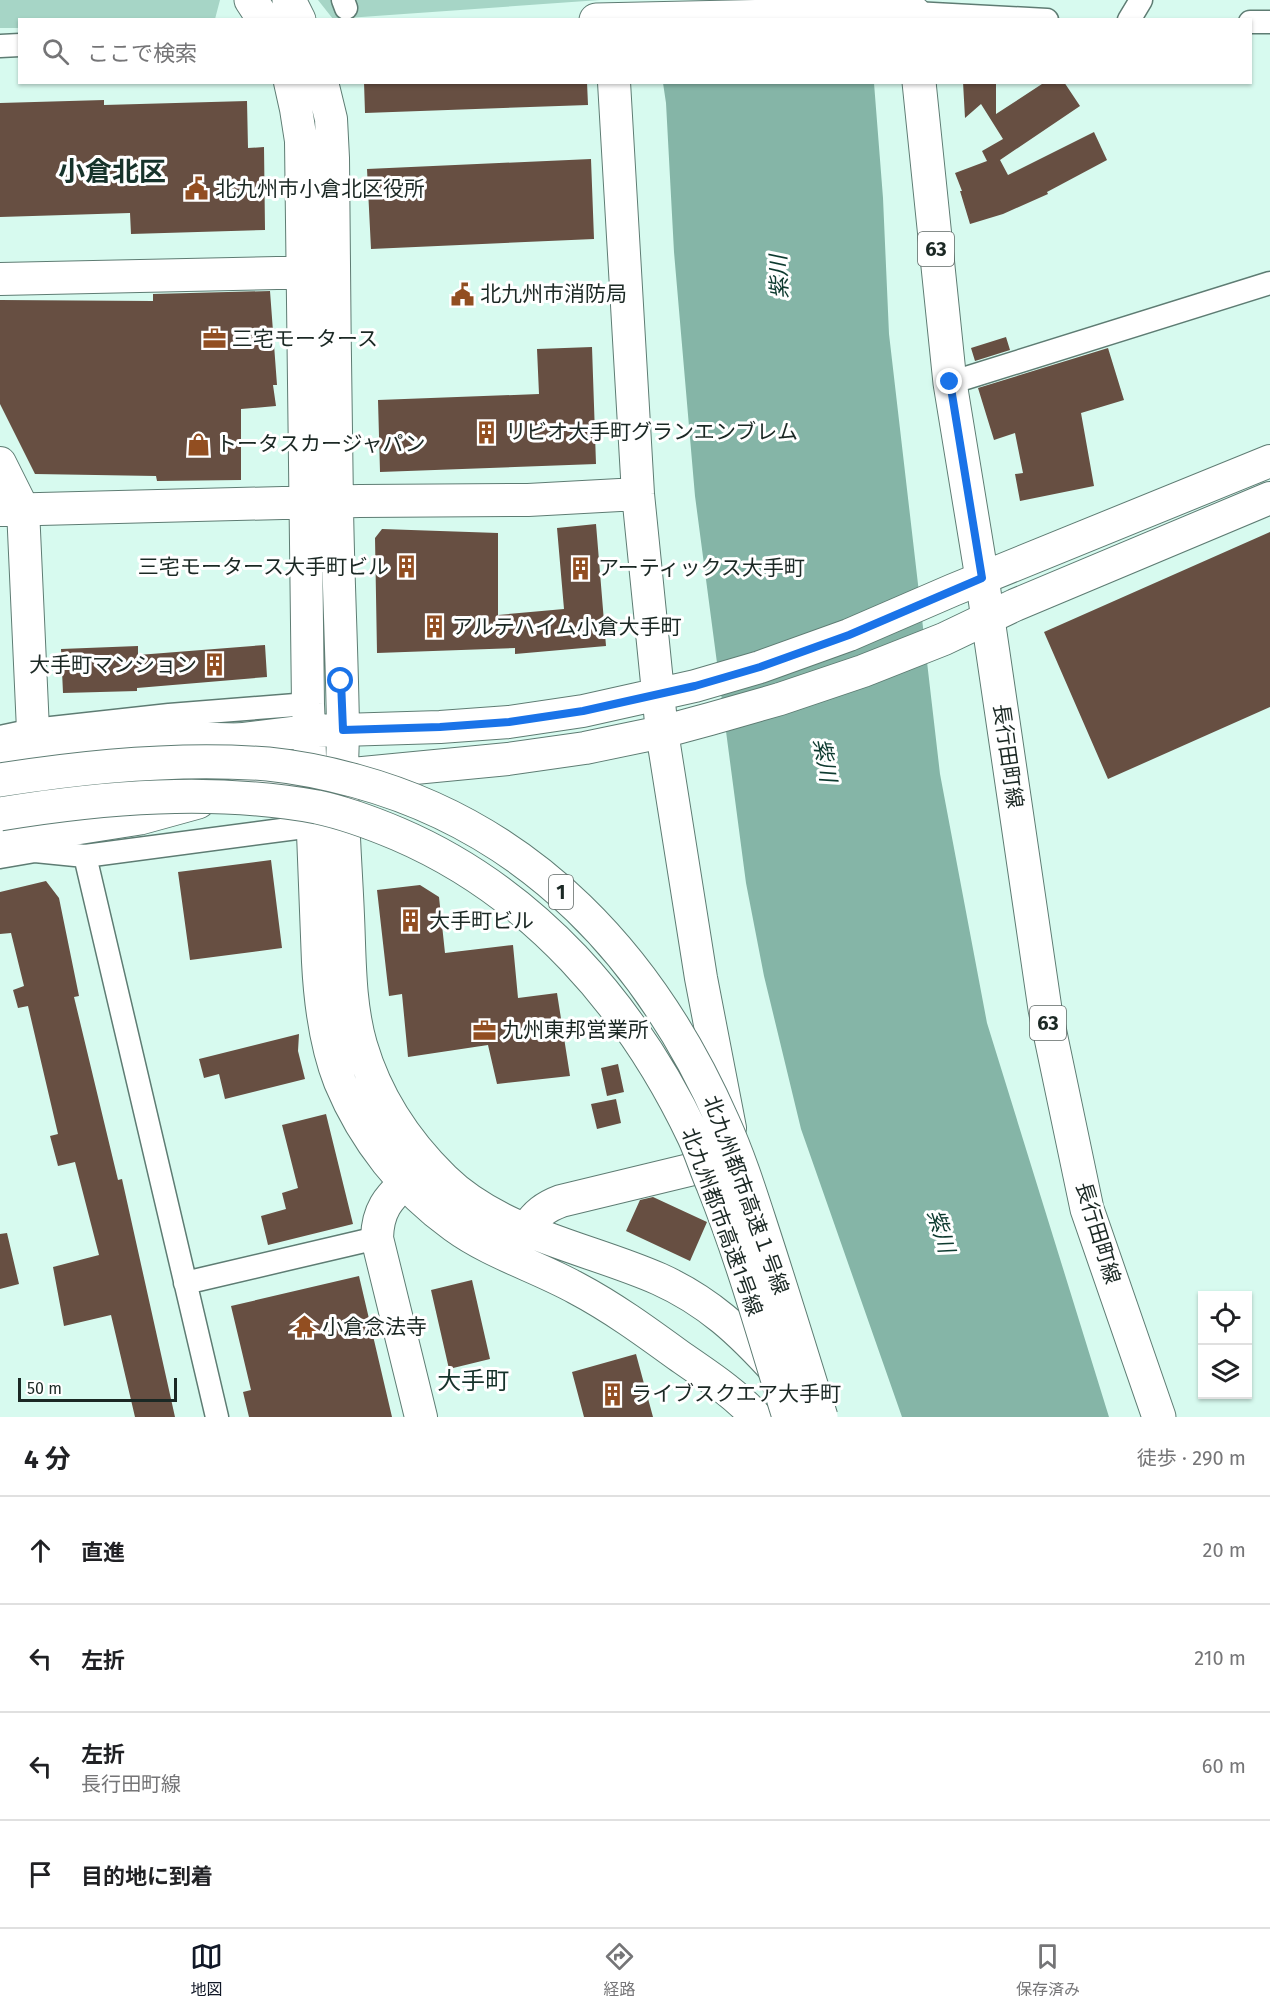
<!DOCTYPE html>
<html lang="ja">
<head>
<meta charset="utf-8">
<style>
	:root { --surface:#fff; --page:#f6f6f6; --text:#202124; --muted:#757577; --line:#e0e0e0; --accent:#111827 }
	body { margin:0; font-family:"Fira Sans","Noto Sans JP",sans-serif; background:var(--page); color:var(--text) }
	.controls { position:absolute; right:18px; bottom:18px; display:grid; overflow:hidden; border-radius:0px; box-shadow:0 2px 4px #0004 }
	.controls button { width:54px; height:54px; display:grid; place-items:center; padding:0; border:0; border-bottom:2px solid var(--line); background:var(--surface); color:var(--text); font:30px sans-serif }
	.scale { position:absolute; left:18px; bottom:15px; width:159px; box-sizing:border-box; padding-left:6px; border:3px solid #1b2824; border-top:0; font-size:16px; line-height:21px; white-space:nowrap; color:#1b2824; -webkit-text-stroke:4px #fff; paint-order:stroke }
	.stop { position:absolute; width:18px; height:18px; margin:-14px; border:4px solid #1a73e8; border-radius:50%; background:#fff }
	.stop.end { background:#1a73e8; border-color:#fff; box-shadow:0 2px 6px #0008 }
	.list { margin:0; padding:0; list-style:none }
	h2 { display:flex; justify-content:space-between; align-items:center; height:78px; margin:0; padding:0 24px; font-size:26px }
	h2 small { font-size:20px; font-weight:400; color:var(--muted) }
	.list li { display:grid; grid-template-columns:39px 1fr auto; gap:18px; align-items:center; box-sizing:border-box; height:108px; padding:0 24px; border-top:2px solid var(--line) }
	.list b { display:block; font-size:22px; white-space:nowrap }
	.list p { margin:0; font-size:20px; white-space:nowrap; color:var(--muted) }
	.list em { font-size:20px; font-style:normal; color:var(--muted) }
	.icon { flex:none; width:33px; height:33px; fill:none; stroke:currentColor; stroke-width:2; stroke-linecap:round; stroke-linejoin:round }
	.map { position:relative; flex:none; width:1270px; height:1417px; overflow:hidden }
	.search { position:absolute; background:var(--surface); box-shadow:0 2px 4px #0004; left:18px; right:18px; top:18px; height:66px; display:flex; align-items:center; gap:15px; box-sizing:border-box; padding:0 21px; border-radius:0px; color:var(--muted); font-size:22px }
	.sheet { height:510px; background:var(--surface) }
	nav { display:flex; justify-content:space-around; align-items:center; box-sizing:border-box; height:84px; border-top:2px solid var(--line); background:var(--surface); font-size:16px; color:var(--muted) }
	nav a { display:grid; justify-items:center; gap:3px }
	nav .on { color:var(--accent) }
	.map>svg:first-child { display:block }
	.green { fill:#a6d5c6 }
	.water { fill:#85b5a7 }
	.building { fill:#674f42 }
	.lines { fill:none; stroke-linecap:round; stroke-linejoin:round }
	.street-casing { stroke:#5e7c73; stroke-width:25 }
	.secondary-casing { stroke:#5e7c73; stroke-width:34 }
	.primary-casing { stroke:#5e7c73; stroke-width:35 }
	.highway-casing { stroke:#5e7c73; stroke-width:35 }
	.street { stroke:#fff; stroke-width:22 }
	.secondary { stroke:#fff; stroke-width:32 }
	.primary { stroke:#fff; stroke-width:33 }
	.highway { stroke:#fff; stroke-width:33 }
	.highway-bridge-casing { stroke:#5e7c73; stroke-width:35; stroke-linecap:butt }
	.highway-bridge { stroke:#fff; stroke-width:33 }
	.route { stroke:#1a73e8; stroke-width:8 }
	.labels { text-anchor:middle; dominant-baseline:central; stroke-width:6; stroke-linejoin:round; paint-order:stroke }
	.shield { fill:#fff; stroke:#5f6866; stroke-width:1.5 }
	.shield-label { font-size:20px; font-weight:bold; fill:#1b2824 }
	.poi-label { font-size:21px; fill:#1b2824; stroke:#fff; text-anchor:start }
	.street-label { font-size:21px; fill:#1b2824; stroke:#fff }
	.water-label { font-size:22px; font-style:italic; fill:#0d3a2f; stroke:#fff }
	.quarter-label { font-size:24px; fill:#16332b; stroke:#fff }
	.district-label { font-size:27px; font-weight:bold; fill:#16332b; stroke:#fff }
</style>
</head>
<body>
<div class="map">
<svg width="1270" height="1417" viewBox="0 0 1270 1417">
	<rect width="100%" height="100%" fill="#d7faef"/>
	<path class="green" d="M 0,0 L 220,0 L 215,19 L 20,20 L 19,28 L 0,28 Z
		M 318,0 L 600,0 L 333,19 Z"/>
	<path class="water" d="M 663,83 L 874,83 L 883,198 L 889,334 L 940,774 L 987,1023 L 1109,1417 L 902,1417 L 801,1129 L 764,976 L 746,883 L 695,496 L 674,252 L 666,103 Z"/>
	<path class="building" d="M 364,82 L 587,82 L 588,105 L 365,113 Z
		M 963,82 L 996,82 L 996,114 L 1045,82 L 1064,82 L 1080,106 L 1000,160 L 1008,175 L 1094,132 L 1107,160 L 1047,192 L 1048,194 L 1003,214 L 970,224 L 960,191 L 962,191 L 955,173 L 987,161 L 982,151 L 1003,139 L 981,104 L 965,118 Z
		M 104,100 L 104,105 L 247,101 L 248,148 L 264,147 L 265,230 L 131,234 L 130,213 L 0,217 L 0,103 Z
		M 591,159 L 594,239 L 371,249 L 367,169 Z
		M 270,291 L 277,385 L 273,385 L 276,406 L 241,409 L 241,480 L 157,481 L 156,476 L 35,474 L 0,404 L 0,300 L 153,301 L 153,294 Z
		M 1006,337 L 1010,350 L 975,361 L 971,348 Z
		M 592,347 L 596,464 L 380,472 L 378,400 L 539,394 L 537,349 Z
		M 1108,348 L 1124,400 L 1081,413 L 1094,486 L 1020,501 L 1015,474 L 1023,473 L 1015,433 L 994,440 L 978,388 Z
		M 596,524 L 606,646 L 515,654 L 515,648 L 377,653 L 375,538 L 382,529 L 498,533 L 498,615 L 564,609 L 557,528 Z
		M 1270,532 L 1270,707 L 1108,779 L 1044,632 Z
		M 265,645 L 267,677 L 137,688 L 137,691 L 63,693 L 61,649 L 138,646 L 138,655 Z
		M 271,860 L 282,948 L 190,960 L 178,872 Z
		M 46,881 L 59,898 L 79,996 L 74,997 L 118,1180 L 122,1179 L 175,1417 L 135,1417 L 111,1315 L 64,1326 L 53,1267 L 99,1255 L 75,1162 L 58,1166 L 50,1136 L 58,1134 L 28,1006 L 18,1008 L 13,990 L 24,986 L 11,933 L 0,934 L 0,892 Z
		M 420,885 L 439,897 L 445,953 L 513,945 L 518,998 L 557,993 L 570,1076 L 497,1084 L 488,1045 L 408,1057 L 402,994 L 389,996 L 377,890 Z
		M 299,1034 L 298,1051 L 305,1079 L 225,1099 L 219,1074 L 204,1078 L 199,1059 Z
		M 618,1064 L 624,1092 L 607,1096 L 601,1068 Z
		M 616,1099 L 621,1123 L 597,1129 L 591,1104 Z
		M 326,1114 L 353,1224 L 268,1245 L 261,1216 L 286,1209 L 282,1193 L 298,1188 L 282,1125 Z
		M 653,1197 L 707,1222 L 690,1261 L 626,1231 L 640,1200 Z
		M 7,1233 L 19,1284 L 0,1289 L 0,1234 Z
		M 359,1276 L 392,1417 L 249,1417 L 243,1392 L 251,1390 L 231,1306 Z
		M 472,1280 L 490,1359 L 449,1369 L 431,1290 Z
		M 636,1354 L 653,1417 L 584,1417 L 572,1372 Z"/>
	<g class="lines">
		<defs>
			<path id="street" d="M 343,0 L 346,8
				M 914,13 L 1047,20
				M 1129,20 L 1141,0
				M 1250,22 L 1270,22
				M 0,46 L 20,45
				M 950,383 L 1270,283
				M 0,737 L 33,730 L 169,715 L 308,704
				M 85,856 L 217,1417
				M 0,857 L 35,851 L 85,856 L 312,826
				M 185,1283 L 377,1238"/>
			<path id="secondary" d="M 290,82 L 296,109 L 301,141 L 308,704 L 318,962 C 320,1002 325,1044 340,1082 C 364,1140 404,1190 454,1226 C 491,1253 536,1266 576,1288 C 612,1307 645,1331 678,1355 C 705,1374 734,1392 756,1417
				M 322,82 L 331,119 L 333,158 C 334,274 335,389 337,505 C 338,580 342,654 343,729 C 343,743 342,758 342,772 C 342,820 346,868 348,916 C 350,960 349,1003 361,1045 C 376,1096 406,1142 444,1179 C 500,1234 589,1248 659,1279 C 708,1301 741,1332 777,1372
				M 0,279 L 323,272
				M 0,463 L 23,509 L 33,730
				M 0,510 L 360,501 L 528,500 L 638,494
				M 211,743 L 309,731 L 440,727 L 509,722 L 583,711 L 695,686 L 760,667 L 849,635 L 953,590 L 1270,461
				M 234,790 L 342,775 L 508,759 L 585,748 L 662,732 L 710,719 L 780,699 L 863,671 L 944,639 L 1015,605 L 1270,498
				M 417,1170 C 395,1194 378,1202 377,1238 L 421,1417
				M 526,1229 C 536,1214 545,1207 561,1201 L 710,1165 L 723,1151 L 730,1128 L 701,978 L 662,732 L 638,494 L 614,82"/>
			<path id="primary" d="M 251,0 L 264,20
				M 289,0 L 299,20
				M 596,20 L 914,13 L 914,20
				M 919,82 L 950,383 L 982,578 L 1045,1009 L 1087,1209 L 1159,1417"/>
			<path id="highway" d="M 0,757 L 145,738 L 239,740
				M 0,840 L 140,818 L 198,802"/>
		</defs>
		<use href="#street" class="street-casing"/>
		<use href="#secondary" class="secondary-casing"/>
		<use href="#primary" class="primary-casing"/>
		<use href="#highway" class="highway-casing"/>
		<use href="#street" class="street"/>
		<use href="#secondary" class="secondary"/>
		<use href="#primary" class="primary"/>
		<use href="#highway" class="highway"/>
		<defs>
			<path id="highway-bridge" d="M 0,780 C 88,766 179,757 268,764 C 297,767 327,773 356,781 C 532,829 651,958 723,1122 C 738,1155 749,1189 760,1223 C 781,1287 801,1352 821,1417
				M 0,814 C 103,797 213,788 317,807 C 345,813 372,823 398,834 C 533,892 632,1006 694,1137 C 701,1152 706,1169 713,1185 C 743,1260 765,1339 789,1417"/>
		</defs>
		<use href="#highway-bridge" class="highway-bridge-casing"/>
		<use href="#highway-bridge" class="highway-bridge"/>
	</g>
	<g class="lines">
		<path class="route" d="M 341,681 L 343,730 L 440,727 L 509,722 L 583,711 L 695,686 L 760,667 L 849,635 L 982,578 L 950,382"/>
	</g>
	<defs>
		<symbol id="civic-bare" viewBox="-9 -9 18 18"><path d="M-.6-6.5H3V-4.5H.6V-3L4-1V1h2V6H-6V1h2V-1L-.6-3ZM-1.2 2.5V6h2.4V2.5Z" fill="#924e21" stroke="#fff" stroke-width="2.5" paint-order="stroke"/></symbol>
		<symbol id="office-bare" viewBox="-9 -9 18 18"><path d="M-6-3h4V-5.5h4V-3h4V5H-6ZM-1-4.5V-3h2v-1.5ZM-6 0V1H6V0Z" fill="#924e21" stroke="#fff" stroke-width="2.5" paint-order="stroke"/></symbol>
		<symbol id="building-bare" viewBox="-9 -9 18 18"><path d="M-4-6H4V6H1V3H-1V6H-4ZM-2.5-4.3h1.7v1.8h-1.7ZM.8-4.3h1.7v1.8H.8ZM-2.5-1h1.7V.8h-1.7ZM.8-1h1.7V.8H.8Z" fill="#924e21" stroke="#fff" stroke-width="2.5" paint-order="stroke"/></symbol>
		<symbol id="shop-bare" viewBox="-9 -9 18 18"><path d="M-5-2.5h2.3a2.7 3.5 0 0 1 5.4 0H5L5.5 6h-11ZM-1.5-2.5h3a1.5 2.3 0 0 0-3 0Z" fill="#924e21" stroke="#fff" stroke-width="2.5" paint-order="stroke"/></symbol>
		<symbol id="temple-bare" viewBox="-9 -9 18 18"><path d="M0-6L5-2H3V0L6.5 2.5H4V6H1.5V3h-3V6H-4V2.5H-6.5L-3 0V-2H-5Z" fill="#924e21" stroke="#fff" stroke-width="2.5" paint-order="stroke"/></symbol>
	</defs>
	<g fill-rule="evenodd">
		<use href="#civic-bare" x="180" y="172" width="33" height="33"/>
		<use href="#civic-bare" x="446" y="278" width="33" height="33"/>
		<use href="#office-bare" x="198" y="322" width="33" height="33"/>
		<use href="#building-bare" x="470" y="416" width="33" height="33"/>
		<use href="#shop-bare" x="182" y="428" width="33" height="33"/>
		<use href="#building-bare" x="390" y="550" width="33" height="33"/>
		<use href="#building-bare" x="564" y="552" width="33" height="33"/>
		<use href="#building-bare" x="418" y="610" width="33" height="33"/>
		<use href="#building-bare" x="198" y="648" width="33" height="33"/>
		<use href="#building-bare" x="394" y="904" width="33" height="33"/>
		<use href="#office-bare" x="468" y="1014" width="33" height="33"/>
		<use href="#temple-bare" x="288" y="1310" width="33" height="33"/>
		<use href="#building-bare" x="596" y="1378" width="33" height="33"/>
	</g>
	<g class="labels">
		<g class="shield">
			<rect x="918" y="232" width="36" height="34" rx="4.5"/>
			<rect x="549" y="875" width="24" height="34" rx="4.5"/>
			<rect x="1030" y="1006" width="36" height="34" rx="4.5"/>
		</g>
		<g class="shield-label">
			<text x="936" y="249">63</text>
			<text x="561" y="892">1</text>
			<text x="1048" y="1023">63</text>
		</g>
		<g class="poi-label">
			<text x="215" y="189">北九州市小倉北区役所</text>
			<text x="480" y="294">北九州市消防局</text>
			<text x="232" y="339">三宅モータース</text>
			<text x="505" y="432">リビオ大手町グランエンブレム</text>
			<text x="216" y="444">トータスカージャパン</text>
			<text x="389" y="567" text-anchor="end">三宅モータース大手町ビル</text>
			<text x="598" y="568">アーティックス大手町</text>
			<text x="452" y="627">アルテハイム小倉大手町</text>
			<text x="197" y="665" text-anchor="end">大手町マンション</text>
			<text x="429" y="921">大手町ビル</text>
			<text x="502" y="1030">九州東邦営業所</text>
			<text x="322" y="1327">小倉念法寺</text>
			<text x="631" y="1394">ライブスクエア大手町</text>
		</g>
		<g class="street-label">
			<text transform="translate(1008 756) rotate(82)">長行田町線</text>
			<text transform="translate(746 1195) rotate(70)">北九州都市高速１号線</text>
			<text transform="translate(722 1222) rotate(70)">北九州都市高速1号線</text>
			<text transform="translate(1098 1233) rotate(73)">長行田町線</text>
		</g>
		<g class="water-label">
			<text transform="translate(779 277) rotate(-92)">紫川</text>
			<text transform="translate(825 760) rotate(80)">紫川</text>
			<text transform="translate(941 1231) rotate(73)">紫川</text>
		</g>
		<g class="quarter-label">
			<text x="473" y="1381">大手町</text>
		</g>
		<g class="district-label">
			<text x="112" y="172">小倉北区</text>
		</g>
	</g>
</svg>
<div class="controls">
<button><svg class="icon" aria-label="locate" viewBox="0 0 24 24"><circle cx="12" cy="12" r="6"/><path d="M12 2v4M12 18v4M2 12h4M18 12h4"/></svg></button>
<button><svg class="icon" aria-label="layers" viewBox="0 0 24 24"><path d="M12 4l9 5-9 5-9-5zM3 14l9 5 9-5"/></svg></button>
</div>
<div class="scale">50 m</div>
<div class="stop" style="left:341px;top:681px"></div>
<div class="stop end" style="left:950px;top:382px"></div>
<div class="search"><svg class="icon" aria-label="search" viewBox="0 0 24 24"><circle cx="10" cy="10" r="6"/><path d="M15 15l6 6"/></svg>ここで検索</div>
</div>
<section class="sheet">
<h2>4 分<small>徒歩 · 290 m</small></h2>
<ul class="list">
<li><svg class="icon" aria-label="ahead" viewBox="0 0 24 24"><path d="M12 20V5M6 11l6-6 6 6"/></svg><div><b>直進</b></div><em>20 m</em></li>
<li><svg class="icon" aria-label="left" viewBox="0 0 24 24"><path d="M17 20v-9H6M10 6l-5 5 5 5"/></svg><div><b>左折</b></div><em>210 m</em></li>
<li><svg class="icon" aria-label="left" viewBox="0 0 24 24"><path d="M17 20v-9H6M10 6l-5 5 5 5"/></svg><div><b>左折</b><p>長行田町線</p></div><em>60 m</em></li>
<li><svg class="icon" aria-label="arrive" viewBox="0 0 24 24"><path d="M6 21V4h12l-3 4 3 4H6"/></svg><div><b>目的地に到着</b></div></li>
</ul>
</section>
<nav>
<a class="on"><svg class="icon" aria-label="map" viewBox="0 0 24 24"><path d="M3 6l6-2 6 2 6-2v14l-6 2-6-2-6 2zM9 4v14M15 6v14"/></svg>地図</a>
<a><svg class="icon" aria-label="directions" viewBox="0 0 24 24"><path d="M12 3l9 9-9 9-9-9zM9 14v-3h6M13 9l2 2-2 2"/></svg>経路</a>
<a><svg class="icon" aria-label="saved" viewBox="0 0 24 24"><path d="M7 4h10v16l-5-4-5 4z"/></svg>保存済み</a>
</nav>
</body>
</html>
